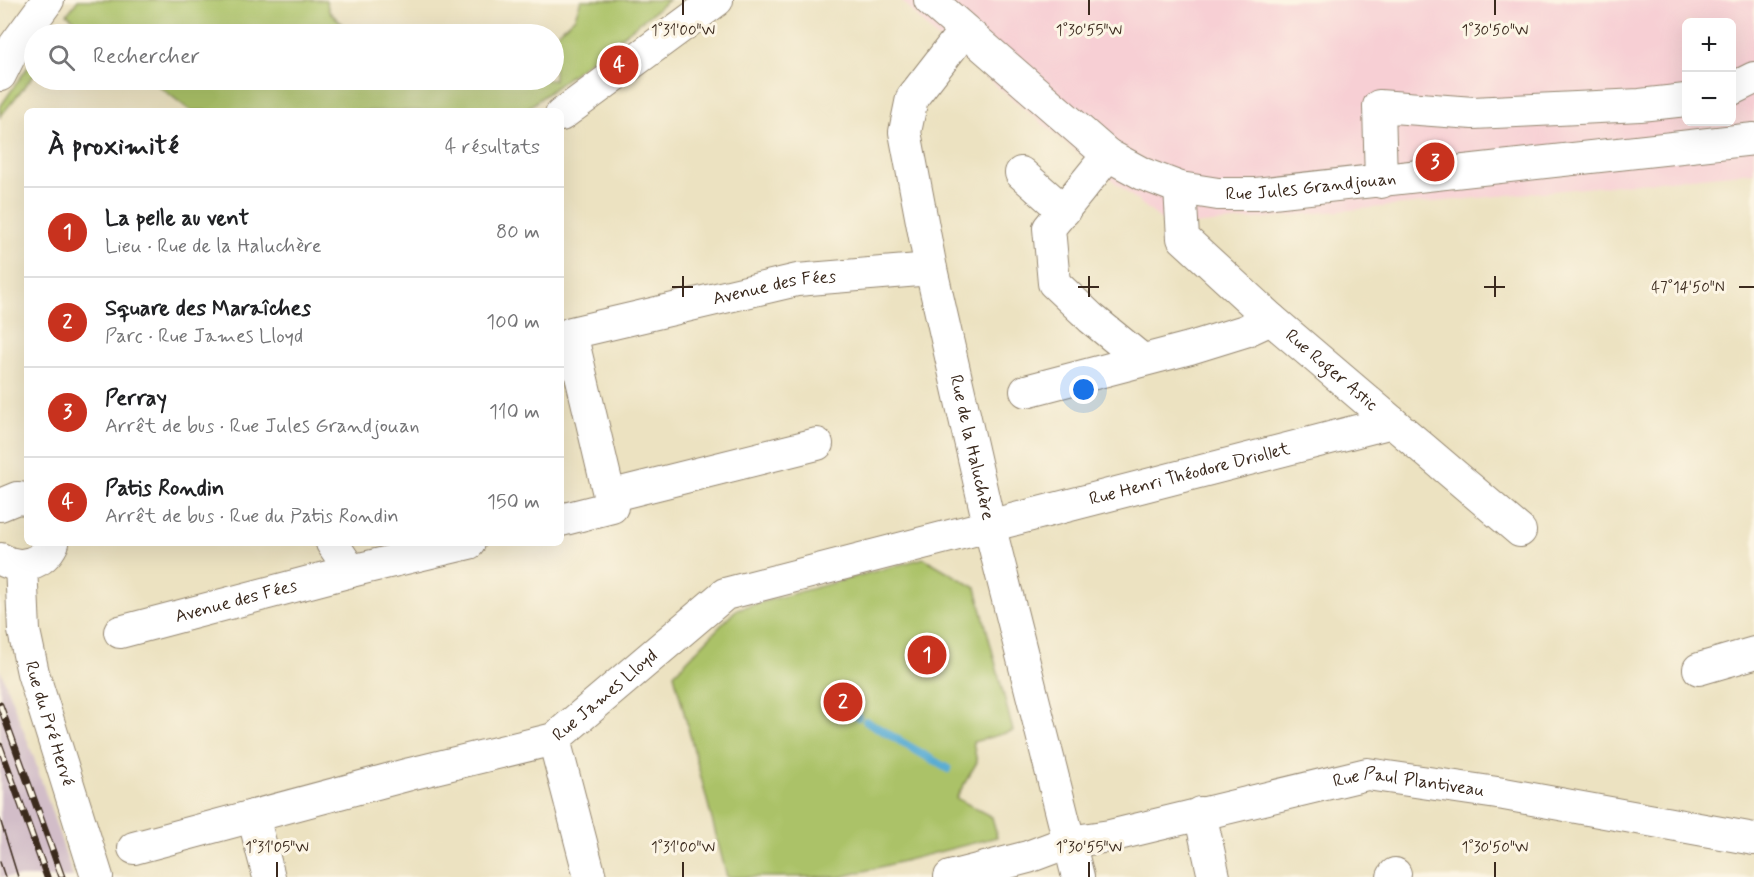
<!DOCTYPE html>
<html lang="fr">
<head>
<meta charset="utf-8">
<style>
	:root { --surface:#fff; --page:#f2f2f2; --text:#202124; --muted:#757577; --line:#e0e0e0; --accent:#c8321e }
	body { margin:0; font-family:Mynerve,sans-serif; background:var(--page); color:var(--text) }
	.controls { position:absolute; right:18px; top:18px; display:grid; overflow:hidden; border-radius:9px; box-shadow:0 6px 24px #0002 }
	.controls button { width:54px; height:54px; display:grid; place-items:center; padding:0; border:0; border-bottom:2px solid var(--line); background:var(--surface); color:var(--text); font:30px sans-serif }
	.you { position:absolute; left:1084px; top:390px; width:21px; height:21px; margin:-15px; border:4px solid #fff; border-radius:50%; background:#1a73e8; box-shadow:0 0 0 9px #1a73e833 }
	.badge { display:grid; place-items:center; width:39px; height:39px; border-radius:50%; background:var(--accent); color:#fff; font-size:20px; font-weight:700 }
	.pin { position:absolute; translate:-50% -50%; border:3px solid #fff; box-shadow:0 2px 6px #0006 }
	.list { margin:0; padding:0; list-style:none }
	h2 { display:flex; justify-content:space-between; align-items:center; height:78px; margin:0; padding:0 24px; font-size:26px }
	h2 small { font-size:20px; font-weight:400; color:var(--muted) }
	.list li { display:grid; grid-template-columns:39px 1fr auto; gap:18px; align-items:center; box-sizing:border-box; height:90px; padding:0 24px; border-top:2px solid var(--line) }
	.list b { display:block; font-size:22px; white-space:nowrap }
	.list p { margin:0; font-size:20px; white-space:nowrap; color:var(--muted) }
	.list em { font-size:20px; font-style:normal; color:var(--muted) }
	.icon { flex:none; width:33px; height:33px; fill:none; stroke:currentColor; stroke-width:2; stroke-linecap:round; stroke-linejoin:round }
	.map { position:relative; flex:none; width:1754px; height:877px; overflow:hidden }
	.search { position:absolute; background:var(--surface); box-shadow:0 6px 24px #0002; left:24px; top:24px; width:540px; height:66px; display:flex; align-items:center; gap:15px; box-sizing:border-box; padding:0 21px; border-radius:33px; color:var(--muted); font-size:22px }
	.panel { position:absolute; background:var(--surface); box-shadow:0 6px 24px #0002; left:24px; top:108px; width:540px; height:438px; border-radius:9px }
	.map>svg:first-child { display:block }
	.built { fill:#f7cfd4; fill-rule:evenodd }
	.industrial { fill:#d2bdc8 }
	.green { fill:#abc267; stroke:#737642; stroke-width:1.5 }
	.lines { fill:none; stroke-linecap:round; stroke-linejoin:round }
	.stream { stroke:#57abd3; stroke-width:8 }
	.minor-casing { stroke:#948670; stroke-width:34 }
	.minor { stroke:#fff; stroke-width:32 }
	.tram { stroke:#3b2a1e; stroke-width:1.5 }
	.rail-casing { stroke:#3b2a1e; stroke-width:7 }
	.rail { stroke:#fcf5e5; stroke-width:4.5; stroke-dasharray:14; stroke-linecap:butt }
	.ticks { fill:none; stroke:#3b2a1e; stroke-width:2 }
	.labels { text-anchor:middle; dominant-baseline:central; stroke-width:6; stroke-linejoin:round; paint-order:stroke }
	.street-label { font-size:18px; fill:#3b2a1e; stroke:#fcf5e5 }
	.ticks-label { font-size:15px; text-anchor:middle; fill:#3b2a1e; stroke:#fcf5e5; stroke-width:6; stroke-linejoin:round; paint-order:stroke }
</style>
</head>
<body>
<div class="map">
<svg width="1754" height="877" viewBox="0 0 1754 877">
	<rect width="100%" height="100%" fill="#fcf5e5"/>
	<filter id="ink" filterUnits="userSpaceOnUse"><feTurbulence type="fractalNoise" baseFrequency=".0167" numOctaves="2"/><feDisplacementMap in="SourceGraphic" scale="12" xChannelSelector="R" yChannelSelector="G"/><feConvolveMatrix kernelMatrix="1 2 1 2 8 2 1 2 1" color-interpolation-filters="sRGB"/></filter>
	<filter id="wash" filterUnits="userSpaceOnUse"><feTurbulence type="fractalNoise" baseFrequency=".008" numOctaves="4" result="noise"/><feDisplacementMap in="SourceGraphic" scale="24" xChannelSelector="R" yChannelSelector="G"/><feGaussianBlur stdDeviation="1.35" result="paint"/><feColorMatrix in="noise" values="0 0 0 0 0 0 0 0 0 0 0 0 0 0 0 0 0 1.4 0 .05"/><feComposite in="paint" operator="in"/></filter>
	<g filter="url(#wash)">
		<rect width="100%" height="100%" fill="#ece2c1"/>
		<path class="built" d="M 901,0 L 1754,0 L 1754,172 L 1170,227 L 936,37 ZM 1686,22 L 1732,22 L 1732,122 L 1686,122 Z"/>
		<path class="industrial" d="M 0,669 L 34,758 L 73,877 L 0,877 Z"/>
		<path class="green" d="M 78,0 L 326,0 L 329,11 L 352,34 L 93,34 L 67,14 Z
			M 581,0 L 669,0 L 524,111 L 191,111 L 151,80 L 554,80 L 554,36 L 575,17 Z
			M 34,58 L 34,75 L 0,117 L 0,107 Z
			M 924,558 L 976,588 L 1013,731 L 973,742 L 977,762 L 956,798 L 992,817 L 997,837 L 841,877 L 727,877 L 674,674 L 737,609 Z"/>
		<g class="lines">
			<path class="stream" d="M 853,714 L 858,717
				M 866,721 L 948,769"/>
		</g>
	</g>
	<g filter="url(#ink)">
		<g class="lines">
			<defs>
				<g id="minor">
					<path id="s1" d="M 930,0 L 1108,155 L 1143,174 L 1180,188 L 1218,194 L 1256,194 L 1754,139"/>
					<path id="s2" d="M 964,31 L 912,98 L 905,132 L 931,269 L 989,524 L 1078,877"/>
					<path d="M 0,75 L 15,45 L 48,0"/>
					<path d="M 1732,89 L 1754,78"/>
					<path d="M 561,115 L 717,0"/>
					<path d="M 1108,155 L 1049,228 L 1054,283 L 1091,318 L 1141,359"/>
					<path d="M 1021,173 L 1064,211"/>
					<path d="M 1381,182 L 1379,106 L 1473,113 L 1640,105 L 1686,100"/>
					<path id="s3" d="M 1180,188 L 1183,238 L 1271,319 L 1520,531"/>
					<path d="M 1026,391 L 1190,348 L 1245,331 L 1271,319"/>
					<path d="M 609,496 L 817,444"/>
					<path d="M 0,505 L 17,498 L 27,499"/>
					<path id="s4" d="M 561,520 L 612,507 L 571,333 L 797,280 L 931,269"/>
					<path d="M 332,543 L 351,571 L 469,543"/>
					<path d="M 1,559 C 20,571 43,564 53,543"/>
					<path id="s5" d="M 21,565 L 24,631 L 33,673 L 97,877"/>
					<path id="s6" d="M 120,632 L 351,571"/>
					<path d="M 1699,669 L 1754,653"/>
					<path d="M 554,739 L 590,877"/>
					<path d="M 1200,813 L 1214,877"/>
					<path d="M 253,816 L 269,877"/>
					<path id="s7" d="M 134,848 L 410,774 L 554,739 L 725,594 L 1392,422"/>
					<path id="s8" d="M 950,877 L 1028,857 L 1068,842 L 1110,836 L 1367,774 L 1504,794 L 1754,839"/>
					<path d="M 1393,877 L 1395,874"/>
				</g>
			</defs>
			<use href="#minor" class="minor-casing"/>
			<use href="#minor" class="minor"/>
			<path class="tram" d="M 0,819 L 18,877
				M 0,862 L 5,877"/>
			<defs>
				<path id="rail" d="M 0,705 L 62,877
					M 0,746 L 47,877"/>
			</defs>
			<use href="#rail" class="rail-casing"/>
			<use href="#rail" class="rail"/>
		</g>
	</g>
	<path class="ticks" d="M 683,0 L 683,15M 1089,0 L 1089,15M 1495,0 L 1495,15M 683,276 L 683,297M 1089,276 L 1089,297M 1495,276 L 1495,297M 672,287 L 693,287M 1078,287 L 1099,287M 1484,287 L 1505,287M 1739,287 L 1754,287M 277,862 L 277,877M 683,862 L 683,877M 1089,862 L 1089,877M 1495,862 L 1495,877"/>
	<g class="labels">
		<g class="street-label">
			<text stroke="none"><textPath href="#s1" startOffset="447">Rue Jules Grandjouan</textPath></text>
			<text stroke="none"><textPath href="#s4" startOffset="440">Avenue des Fées</textPath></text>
			<text stroke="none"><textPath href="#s3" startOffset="249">Rue Roger Astic</textPath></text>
			<text stroke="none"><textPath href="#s2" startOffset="442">Rue de la Haluchère</textPath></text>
			<text stroke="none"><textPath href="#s7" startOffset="1138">Rue Henri Théodore Driollet</textPath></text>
			<text stroke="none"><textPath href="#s6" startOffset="120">Avenue des Fées</textPath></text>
			<text stroke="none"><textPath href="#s7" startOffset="501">Rue James Lloyd</textPath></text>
			<text stroke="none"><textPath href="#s5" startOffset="162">Rue du Pré Hervé</textPath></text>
			<text stroke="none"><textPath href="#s8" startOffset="472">Rue Paul Plantiveau</textPath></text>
		</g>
	</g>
	<g class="ticks-label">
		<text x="683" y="35">1°31'00"W</text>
		<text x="1089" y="35">1°30'55"W</text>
		<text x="1495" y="35">1°30'50"W</text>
		<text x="1688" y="292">47°14'50"N</text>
		<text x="277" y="852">1°31'05"W</text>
		<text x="683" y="852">1°31'00"W</text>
		<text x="1089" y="852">1°30'55"W</text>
		<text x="1495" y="852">1°30'50"W</text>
	</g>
</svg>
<div class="controls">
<button>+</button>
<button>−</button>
</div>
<div class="you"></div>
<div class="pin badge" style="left:927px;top:655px">1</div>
<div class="pin badge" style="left:843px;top:702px">2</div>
<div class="pin badge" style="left:1435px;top:162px">3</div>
<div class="pin badge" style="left:619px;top:65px">4</div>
<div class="search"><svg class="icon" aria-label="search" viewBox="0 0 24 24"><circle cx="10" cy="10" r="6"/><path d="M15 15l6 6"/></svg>Rechercher</div>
<section class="panel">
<h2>À proximité<small>4 résultats</small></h2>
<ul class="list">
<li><span class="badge">1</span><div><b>La pelle au vent</b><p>Lieu · Rue de la Haluchère</p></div><em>80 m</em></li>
<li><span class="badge">2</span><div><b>Square des Maraîches</b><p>Parc · Rue James Lloyd</p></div><em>100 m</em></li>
<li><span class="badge">3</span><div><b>Perray</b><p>Arrêt de bus · Rue Jules Grandjouan</p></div><em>110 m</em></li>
<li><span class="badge">4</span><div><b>Patis Rondin</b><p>Arrêt de bus · Rue du Patis Rondin</p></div><em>150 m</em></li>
</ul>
</section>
</div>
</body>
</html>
